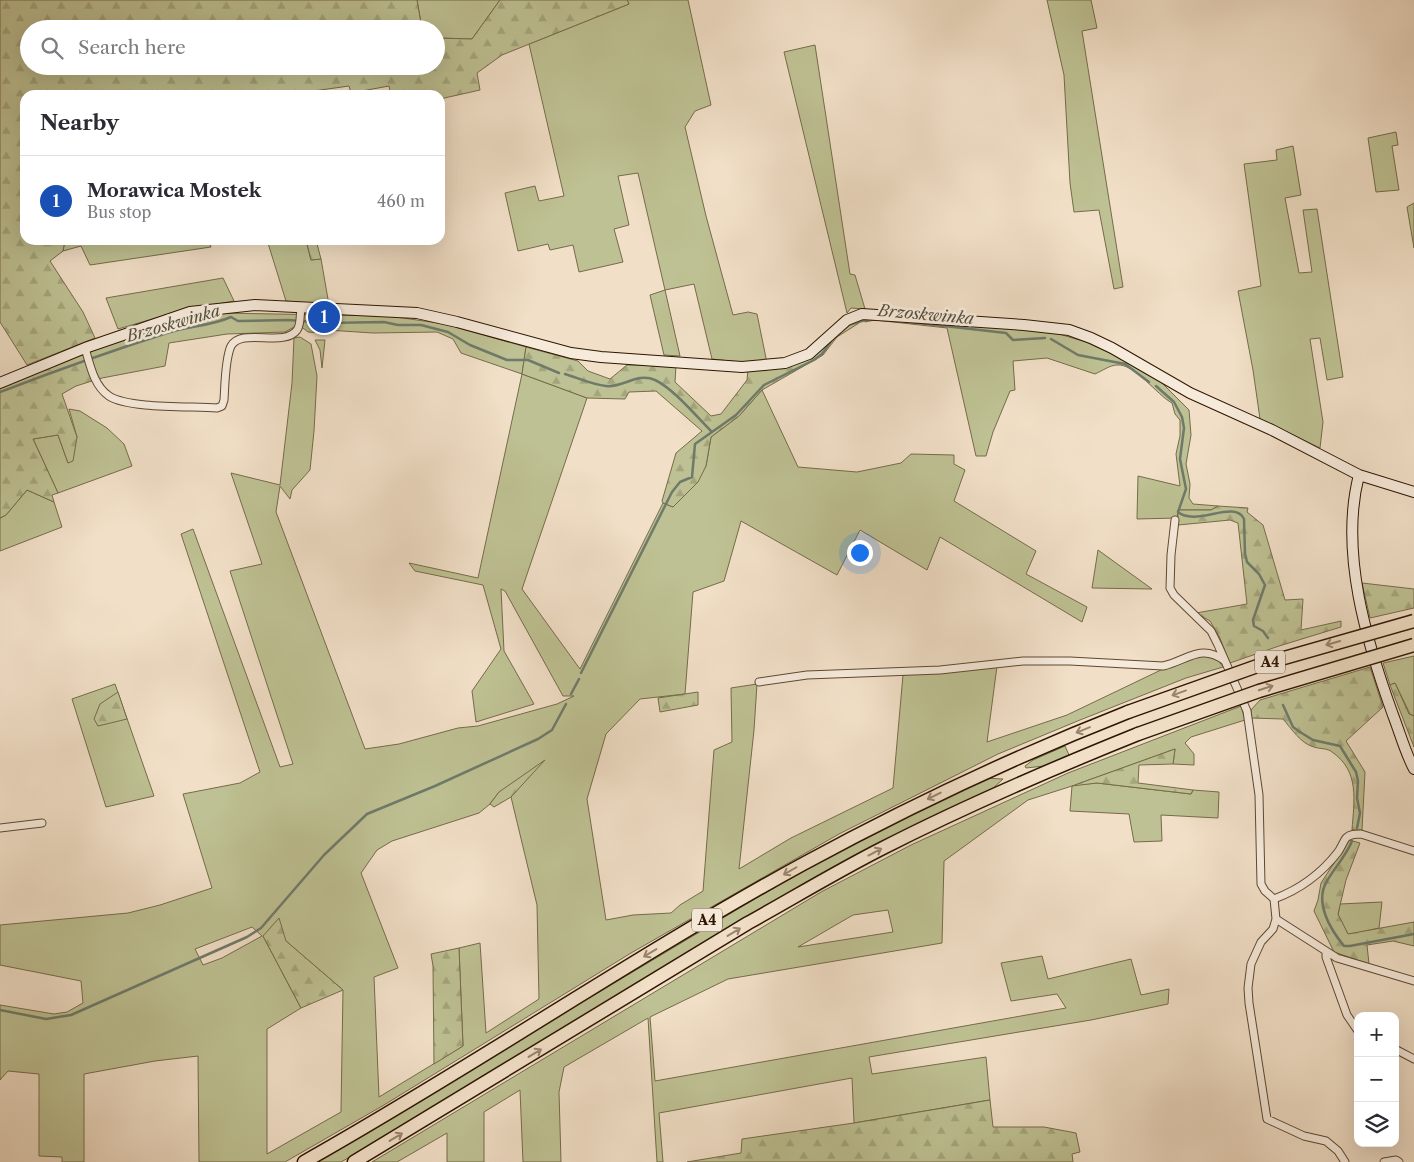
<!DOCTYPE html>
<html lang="en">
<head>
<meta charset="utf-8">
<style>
	:root { --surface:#fff; --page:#f7f7f7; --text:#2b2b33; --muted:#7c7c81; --line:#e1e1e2; --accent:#ea580c }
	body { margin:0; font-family:"Libre Caslon Text",serif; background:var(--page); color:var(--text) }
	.controls { position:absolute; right:15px; bottom:15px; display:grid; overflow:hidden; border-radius:10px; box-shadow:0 5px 20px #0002 }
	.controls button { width:45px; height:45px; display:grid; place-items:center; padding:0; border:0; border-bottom:1px solid var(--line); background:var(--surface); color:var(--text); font:25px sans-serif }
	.you { position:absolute; left:859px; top:552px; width:18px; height:18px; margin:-12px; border:4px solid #fff; border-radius:50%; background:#1a73e8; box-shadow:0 0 0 8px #1a73e833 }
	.badge { display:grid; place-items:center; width:32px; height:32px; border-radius:50%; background:var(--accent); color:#fff; font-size:16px; font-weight:700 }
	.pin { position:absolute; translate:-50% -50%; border:2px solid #fff; box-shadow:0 1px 5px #0006 }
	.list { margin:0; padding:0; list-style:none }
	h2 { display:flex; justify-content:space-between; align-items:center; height:65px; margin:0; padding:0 20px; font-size:21px }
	h2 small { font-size:16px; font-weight:400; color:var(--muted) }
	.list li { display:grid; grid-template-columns:32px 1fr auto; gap:15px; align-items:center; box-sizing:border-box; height:90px; padding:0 20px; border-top:1px solid var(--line) }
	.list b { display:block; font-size:19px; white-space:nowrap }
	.list p { margin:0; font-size:16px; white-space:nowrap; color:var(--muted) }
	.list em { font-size:16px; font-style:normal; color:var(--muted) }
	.icon { flex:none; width:28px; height:28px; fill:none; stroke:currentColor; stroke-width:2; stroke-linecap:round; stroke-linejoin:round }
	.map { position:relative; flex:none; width:1414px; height:1162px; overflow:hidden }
	.search { position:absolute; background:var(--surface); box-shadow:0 5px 20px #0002; left:20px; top:20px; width:425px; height:55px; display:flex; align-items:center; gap:12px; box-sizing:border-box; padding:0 18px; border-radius:28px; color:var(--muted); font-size:19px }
	.panel { position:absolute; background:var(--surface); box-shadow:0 5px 20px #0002; left:20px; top:90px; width:425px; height:155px; border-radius:15px }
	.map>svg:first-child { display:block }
	.grass { fill:#bec193; stroke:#766b4a; fill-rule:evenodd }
	.forest { fill:url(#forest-firs); stroke:#766b4a }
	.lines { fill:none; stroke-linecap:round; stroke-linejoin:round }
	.stream { stroke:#6f7a6b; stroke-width:2.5 }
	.street-casing { stroke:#5f4832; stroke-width:9 }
	.secondary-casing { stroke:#2e1500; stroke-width:12 }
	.highway-casing { stroke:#2e1500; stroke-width:15 }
	.street { stroke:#f6eadb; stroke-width:7 }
	.secondary { stroke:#f6eadb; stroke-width:10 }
	.highway { stroke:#f1dfc7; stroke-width:12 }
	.highway-bridge-casing { stroke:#2e1500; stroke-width:15; stroke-linecap:butt }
	.highway-bridge { stroke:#f1dfc7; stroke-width:12 }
	.oneway { stroke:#99846d }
	.labels { text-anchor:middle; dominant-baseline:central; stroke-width:5; stroke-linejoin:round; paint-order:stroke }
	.shield { fill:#f6eadb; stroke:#6a5542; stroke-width:1 }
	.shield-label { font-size:14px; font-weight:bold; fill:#2e1500 }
	.water-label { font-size:16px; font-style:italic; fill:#54503f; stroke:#f6eadb }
</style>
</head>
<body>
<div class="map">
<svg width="1414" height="1162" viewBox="0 0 1414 1162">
	<defs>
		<pattern id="forest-firs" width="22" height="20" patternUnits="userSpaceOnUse" patternTransform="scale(1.25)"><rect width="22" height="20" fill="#bec193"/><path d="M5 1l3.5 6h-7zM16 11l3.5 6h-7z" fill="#a4a57d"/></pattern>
	</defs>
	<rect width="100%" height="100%" fill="#f1dfc7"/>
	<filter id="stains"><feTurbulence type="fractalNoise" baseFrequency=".004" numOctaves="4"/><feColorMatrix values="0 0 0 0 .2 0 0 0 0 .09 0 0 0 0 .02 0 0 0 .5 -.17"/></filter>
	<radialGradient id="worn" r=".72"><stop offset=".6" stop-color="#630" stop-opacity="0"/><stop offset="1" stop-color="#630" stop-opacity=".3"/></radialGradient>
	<path class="grass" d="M 417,0 L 500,0 L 472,39 L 436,38 L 436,29 L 422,29 Z
		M 627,0 L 688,0 L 711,105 L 695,111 L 685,127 L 706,216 L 733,315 L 748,312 L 757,314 L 767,363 L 747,363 L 712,359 L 694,284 L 665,290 L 680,356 L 664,355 L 650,295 L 665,290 L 638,173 L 618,176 L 629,225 L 614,229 L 623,262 L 579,272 L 573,245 L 550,250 L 548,244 L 518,251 L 505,193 L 535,186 L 539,201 L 564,196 L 529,44 L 629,4 Z
		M 1047,0 L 1091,0 L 1097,28 L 1082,31 L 1123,287 L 1114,289 L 1099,210 L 1074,212 L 1070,183 L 1064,75 Z
		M 815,45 L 850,274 L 855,275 L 865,309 L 851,308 L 847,313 L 784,52 Z
		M 1396,132 L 1398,145 L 1392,146 L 1399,190 L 1376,192 L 1368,138 Z
		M 1293,146 L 1301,195 L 1285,198 L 1299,273 L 1312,272 L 1303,210 L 1317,209 L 1343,377 L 1327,380 L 1320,338 L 1310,339 L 1323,422 L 1320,448 L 1260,419 L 1253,370 L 1238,291 L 1261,286 L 1244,164 L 1277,160 L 1276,150 Z
		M 1414,203 L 1414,248 L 1407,207 Z
		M 65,240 L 208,240 L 211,247 L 90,265 L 81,246 L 63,251 Z
		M 267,240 L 306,240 L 311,260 L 321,259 L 329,305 L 286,301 Z
		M 223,278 L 234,301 L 183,310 L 118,329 L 106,298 Z
		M 219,313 L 389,316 L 445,324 L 526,347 L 522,374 L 587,398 L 522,589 L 580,669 L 663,503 L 673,507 L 706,466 L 711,437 L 739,416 L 762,390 L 798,467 L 857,472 L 901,463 L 911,454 L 954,455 L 954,464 L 965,470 L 954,501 L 1036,551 L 1026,574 L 1087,607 L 1082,622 L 940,537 L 927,570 L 860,530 L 837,575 L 741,521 L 724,581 L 693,592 L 685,694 L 640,699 L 606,734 L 587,799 L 606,920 L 633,915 L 671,913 L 680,905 L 703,891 L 714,750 L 732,742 L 731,688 L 757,684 L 754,730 L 739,869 L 791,838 L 893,788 L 903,675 L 997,666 L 987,742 L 1067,715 L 1163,669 L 1197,656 L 1215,656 L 1223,667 L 1186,678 L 1080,720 L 998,754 L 839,834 L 631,953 L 384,1105 L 285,1162 L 199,1162 L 198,1056 L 155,1061 L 84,1074 L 84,1162 L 62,1162 L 62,1157 L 39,1156 L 39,1074 L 8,1071 L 0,1080 L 0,1005 L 54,1014 L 67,1012 L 83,1003 L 81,981 L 0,965 L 0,925 L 128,913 L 160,905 L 212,888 L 183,794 L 240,783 L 260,772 L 181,534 L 193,529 L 280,767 L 293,764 L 230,571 L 262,564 L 231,473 L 280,485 L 292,383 L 294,338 L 300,337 L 311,344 L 317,376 L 314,431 L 310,470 L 292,490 L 290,499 L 280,486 L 276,512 L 365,749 L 399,744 L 458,728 L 478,726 L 557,704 L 574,696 L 563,696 L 505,591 L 501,589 L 504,651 L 534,704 L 476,722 L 472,691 L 501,649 L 483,585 L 415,571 L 409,563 L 478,578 L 522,374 L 461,353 L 453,339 L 437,332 L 373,333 L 327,330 L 325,333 L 308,332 L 303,328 L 294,327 L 285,332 L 227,334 L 169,343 L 165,366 L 102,378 L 92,381 L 84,353 L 182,320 ZM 526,780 L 511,797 L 537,905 L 539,999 L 486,1033 L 480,943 L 459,948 L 463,1046 L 379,1097 L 374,977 L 398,968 L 361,873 L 377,850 L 392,841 L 479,813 L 490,804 L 499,792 ZM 252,927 L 262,936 L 222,958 L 203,965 L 195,949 ZM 263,936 L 286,941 L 343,990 L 341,1112 L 267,1154 L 267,1029 L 301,1008 Z
		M 864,317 L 1034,330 L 1059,334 L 1086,342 L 1125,360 L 1160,381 L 1189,410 L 1191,435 L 1186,464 L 1190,484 L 1189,498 L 1193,504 L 1218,506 L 1211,510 L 1178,510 L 1177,518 L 1137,519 L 1138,476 L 1180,486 L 1176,454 L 1180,436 L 1180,420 L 1175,414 L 1172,403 C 1157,395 1134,363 1117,365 C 1110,365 1102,371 1095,374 L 1047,358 L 1013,361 L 1015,390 L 1010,391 L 993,432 L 986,456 L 976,456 L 947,328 L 875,320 L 865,322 Z
		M 315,340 L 325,340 L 322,368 L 320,350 Z
		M 69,409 L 80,411 L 107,428 L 124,444 L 132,466 L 58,493 L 33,439 L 58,435 L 68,463 L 77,437 Z
		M 27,490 L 54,502 L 62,527 L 0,551 L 0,518 L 6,515 Z
		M 1098,550 L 1152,589 L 1092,588 Z
		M 1414,656 L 1414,716 L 1410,714 L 1395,683 L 1390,685 L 1383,663 Z
		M 115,684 L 154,796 L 106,807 L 72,699 Z
		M 1241,706 L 1245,720 L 1191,737 L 1185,743 L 1194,754 L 1194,765 L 1173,764 L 1175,749 L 1075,785 L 1097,783 L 1191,794 L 1193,790 L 1219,792 L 1218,818 L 1161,815 L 1162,841 L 1134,842 L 1129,814 L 1070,811 L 1072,786 L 1028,800 L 944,861 L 942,943 L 728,979 L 650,1017 L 655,1081 L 1066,1008 L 1057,994 L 1011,1001 L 1001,963 L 1042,956 L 1048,979 L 1131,959 L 1141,995 L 1169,989 L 1168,1004 L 1091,1020 L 869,1057 L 872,1074 L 986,1057 L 990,1100 L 854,1123 L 852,1078 L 659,1113 L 663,1162 L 657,1162 L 648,1018 L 564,1067 L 559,1092 L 561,1162 L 523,1162 L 520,1090 L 484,1112 L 484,1162 L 447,1162 L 447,1133 L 397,1162 L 372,1162 L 821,892 L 911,845 L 1068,773 ZM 888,910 L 893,932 L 798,947 L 853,915 Z
		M 1065,746 L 1069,755 L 1044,766 L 1026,768 L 1025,766 L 1033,760 Z
		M 984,778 L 1003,779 L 990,791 L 382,1139 L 341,1162 L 315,1162 L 758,897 L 872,833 Z
		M 1382,902 L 1379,928 L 1348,935 L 1338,915 L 1340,904 Z"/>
	<path class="forest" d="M 0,0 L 417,0 L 422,29 L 29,29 L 29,66 L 436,66 L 436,38 L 472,39 L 500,0 L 627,0 L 629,4 L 502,55 L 477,73 L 480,90 L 440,99 L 440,95 L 391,95 L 389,86 L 351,93 L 349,86 L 285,95 L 25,95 L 25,240 L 65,240 L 63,251 L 50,261 L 83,312 L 95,338 L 27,365 L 0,322 Z
		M 306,240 L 316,240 L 321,259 L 311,260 Z
		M 857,318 L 859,323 L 837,337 L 823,355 L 762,390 L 739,416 L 711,437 L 706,466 L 698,482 L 673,507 L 663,503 L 662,501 L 676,453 L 702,431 L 656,391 L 629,392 L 625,399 L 587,398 L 522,374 L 526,347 L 578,361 L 588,371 L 610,379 L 627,365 L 676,365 L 675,382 L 711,416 L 721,414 L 747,380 L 748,369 L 785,365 Z
		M 83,353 L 92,381 L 76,386 L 62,394 L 77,437 L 73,461 L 68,463 L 58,435 L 33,439 L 58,493 L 52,495 L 54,502 L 27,490 L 6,515 L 0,518 L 0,386 Z
		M 1218,506 L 1248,508 L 1247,512 L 1263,525 L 1285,600 L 1303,599 L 1301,630 L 1341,621 L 1341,627 L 1279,646 L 1230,663 L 1219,636 L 1210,621 L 1196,613 L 1247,604 L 1238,523 L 1230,520 L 1178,525 L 1178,510 L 1211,510 Z
		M 1362,583 L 1414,589 L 1414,608 L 1370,618 Z
		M 1370,667 L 1383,707 L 1346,741 L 1365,772 L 1362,830 L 1352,830 C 1354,801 1360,771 1332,752 C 1328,748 1319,749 1314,747 C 1301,744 1291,728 1283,719 L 1251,718 L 1251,710 L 1260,700 Z
		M 1395,683 L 1409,714 L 1414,716 L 1414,747 L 1390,685 Z
		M 118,692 L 127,719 L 98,726 L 94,719 L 100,704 Z
		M 698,692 L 698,705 L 660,712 L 658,698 Z
		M 1175,749 L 1173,764 L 1139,765 L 1138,783 L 1193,790 L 1191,794 L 1097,783 L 1072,786 Z
		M 545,760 L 511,797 L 494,807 L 490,804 L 499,792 Z
		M 1349,840 L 1360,843 L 1346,880 L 1338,914 L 1348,934 L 1414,922 L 1414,946 L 1393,941 L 1367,945 L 1369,964 L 1334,952 L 1314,911 L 1318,900 L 1321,883 Z
		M 279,918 L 286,941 L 343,990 L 301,1008 L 263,936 Z
		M 459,948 L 463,1046 L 434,1064 L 433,966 L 431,954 Z
		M 990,1100 L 993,1127 L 1044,1127 L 1076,1133 L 1080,1152 L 1072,1154 L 1073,1162 L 687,1162 L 741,1153 L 742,1139 L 854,1123 Z"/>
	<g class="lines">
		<path class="stream" d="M 909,322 L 1006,333 L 1013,340 L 1045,338
			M 848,325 L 869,319
			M 1051,339 L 1078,355 L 1125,364 L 1149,382
			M 565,374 C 578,378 593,385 606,386 C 623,388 637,372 655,380 C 674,389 697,417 712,432 L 736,415 L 764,385 L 814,360 L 822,354 L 831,341
			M 1156,386 L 1174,402 L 1182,417 L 1184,428 L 1180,459 L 1186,489 L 1178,512 C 1196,527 1235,499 1244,519 L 1245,554 L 1247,562 L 1259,574 L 1265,585 L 1253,620 L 1254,626 L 1263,631 L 1268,638
			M 0,392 C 55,371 111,351 167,333 C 188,326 211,326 231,317 L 238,321 L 288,320 L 327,323 L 384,322 L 398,325 L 421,325 L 448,332 L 470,345 L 507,360 L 528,360 L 559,373
			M 581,673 L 672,492 L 680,482 L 692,477 L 695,444 L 712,432
			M 571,694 L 579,679
			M 1283,705 L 1293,727 L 1300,732 L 1313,740 L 1340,746 L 1356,772 L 1358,781 L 1357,798 L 1360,813 L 1357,828
			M 1352,841 C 1346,856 1335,867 1327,881 C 1314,902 1330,929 1344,946 L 1350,946 L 1414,934
			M 0,1010 L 46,1019 L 71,1015 L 247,937 L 261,928 L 324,855 L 367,814 L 435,786 L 538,739 L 552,730 L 566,704"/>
		<defs>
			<path id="street" d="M 85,348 C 90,365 94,386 109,396 C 129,409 192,406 217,408 L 222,406 L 224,400 C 225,385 225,359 231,346 C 242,327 284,348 297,330 C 301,325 300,314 301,307
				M 1175,520 L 1171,555 L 1170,588 L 1174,595 L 1211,631 L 1218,645 L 1247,711 L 1259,795 L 1261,884 L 1265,891 L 1274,899
				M 759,682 L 807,675 L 940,670 L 1023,661 L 1070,661 L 1163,666 C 1188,660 1201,643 1225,661
				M 0,828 L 42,823
				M 1276,919 L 1337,958 L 1414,981
				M 1326,951 L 1326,957 L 1347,1015 L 1358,1031
				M 1395,1049 L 1414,1059
				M 1345,1162 L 1338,1151 L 1326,1141 L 1304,1136 L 1267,1119 L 1249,1003 L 1248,988 L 1251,964 L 1261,942 L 1273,929 L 1276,919 L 1274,899 C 1301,889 1321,874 1338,852 C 1341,848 1343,842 1346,838 C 1350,834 1355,834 1361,834 L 1414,851
				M 1384,1162 L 1396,1160 L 1399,1162"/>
			<path id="secondary" d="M 0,383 L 85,348 L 190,312 L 255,305 L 417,313 L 457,322 L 571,353 L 601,357 L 742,367 L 785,363 L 809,354 L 847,320 L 862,314 L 1024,325 L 1069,330 L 1091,338 L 1112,348 L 1190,393 L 1272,430 L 1359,475 L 1414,492
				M 1359,475 C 1339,552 1367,643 1393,715 C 1400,733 1405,752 1414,769"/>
			<path id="highway" d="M 304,1162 C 473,1067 633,957 803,864 C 908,807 1016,756 1128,712
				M 354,1162 L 748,923 C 793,898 836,872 881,849 C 965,806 1051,769 1138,734"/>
		</defs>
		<use href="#street" class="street-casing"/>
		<use href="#secondary" class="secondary-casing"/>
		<use href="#highway" class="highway-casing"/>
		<use href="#street" class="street"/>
		<use href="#secondary" class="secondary"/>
		<use href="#highway" class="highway"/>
		<defs>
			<path id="highway-bridge" d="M 1128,712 L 1263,664 L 1414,621
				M 1138,734 L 1259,691 L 1414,645"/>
		</defs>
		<use href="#highway-bridge" class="highway-bridge-casing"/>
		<use href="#highway-bridge" class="highway-bridge"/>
	</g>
	<defs><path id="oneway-shaft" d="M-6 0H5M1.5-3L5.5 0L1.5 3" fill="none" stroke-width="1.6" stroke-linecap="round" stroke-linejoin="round" transform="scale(1.25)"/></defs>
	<g class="oneway">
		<use href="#oneway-shaft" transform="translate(1333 643) rotate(164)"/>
		<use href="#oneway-shaft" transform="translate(1266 688) rotate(-18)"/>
		<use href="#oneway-shaft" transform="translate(1179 693) rotate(160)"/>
		<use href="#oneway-shaft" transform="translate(1083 730) rotate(158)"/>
		<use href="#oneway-shaft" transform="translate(934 796) rotate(154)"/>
		<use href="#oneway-shaft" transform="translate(875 852) rotate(-28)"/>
		<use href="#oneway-shaft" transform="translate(790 871) rotate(150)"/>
		<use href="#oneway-shaft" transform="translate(734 932) rotate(-31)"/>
		<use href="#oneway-shaft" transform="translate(650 953) rotate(149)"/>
		<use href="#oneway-shaft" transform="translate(535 1053) rotate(-31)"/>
		<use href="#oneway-shaft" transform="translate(396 1137) rotate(-31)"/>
	</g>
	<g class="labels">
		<g class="shield">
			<rect x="1255" y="650.5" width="30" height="23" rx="4"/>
			<rect x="692" y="908.5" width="30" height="23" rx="4"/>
		</g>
		<g class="shield-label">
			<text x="1270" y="662">A4</text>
			<text x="707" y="920">A4</text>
		</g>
		<g class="water-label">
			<text transform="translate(926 314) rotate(5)">Brzoskwinka</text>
			<text transform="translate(173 323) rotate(-16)">Brzoskwinka</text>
		</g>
	</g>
	<rect width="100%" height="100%" filter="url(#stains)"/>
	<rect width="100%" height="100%" fill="url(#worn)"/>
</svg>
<div class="controls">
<button>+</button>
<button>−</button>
<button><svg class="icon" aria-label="layers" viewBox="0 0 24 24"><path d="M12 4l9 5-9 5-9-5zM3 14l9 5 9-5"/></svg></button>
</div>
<div class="you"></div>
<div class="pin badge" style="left:324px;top:317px;background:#1a4fb4">1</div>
<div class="search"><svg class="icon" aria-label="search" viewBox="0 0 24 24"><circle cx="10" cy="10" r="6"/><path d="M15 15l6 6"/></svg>Search here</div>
<section class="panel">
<h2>Nearby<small></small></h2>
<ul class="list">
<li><span class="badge" style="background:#1a4fb4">1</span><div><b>Morawica Mostek</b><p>Bus stop</p></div><em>460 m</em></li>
</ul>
</section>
</div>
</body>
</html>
